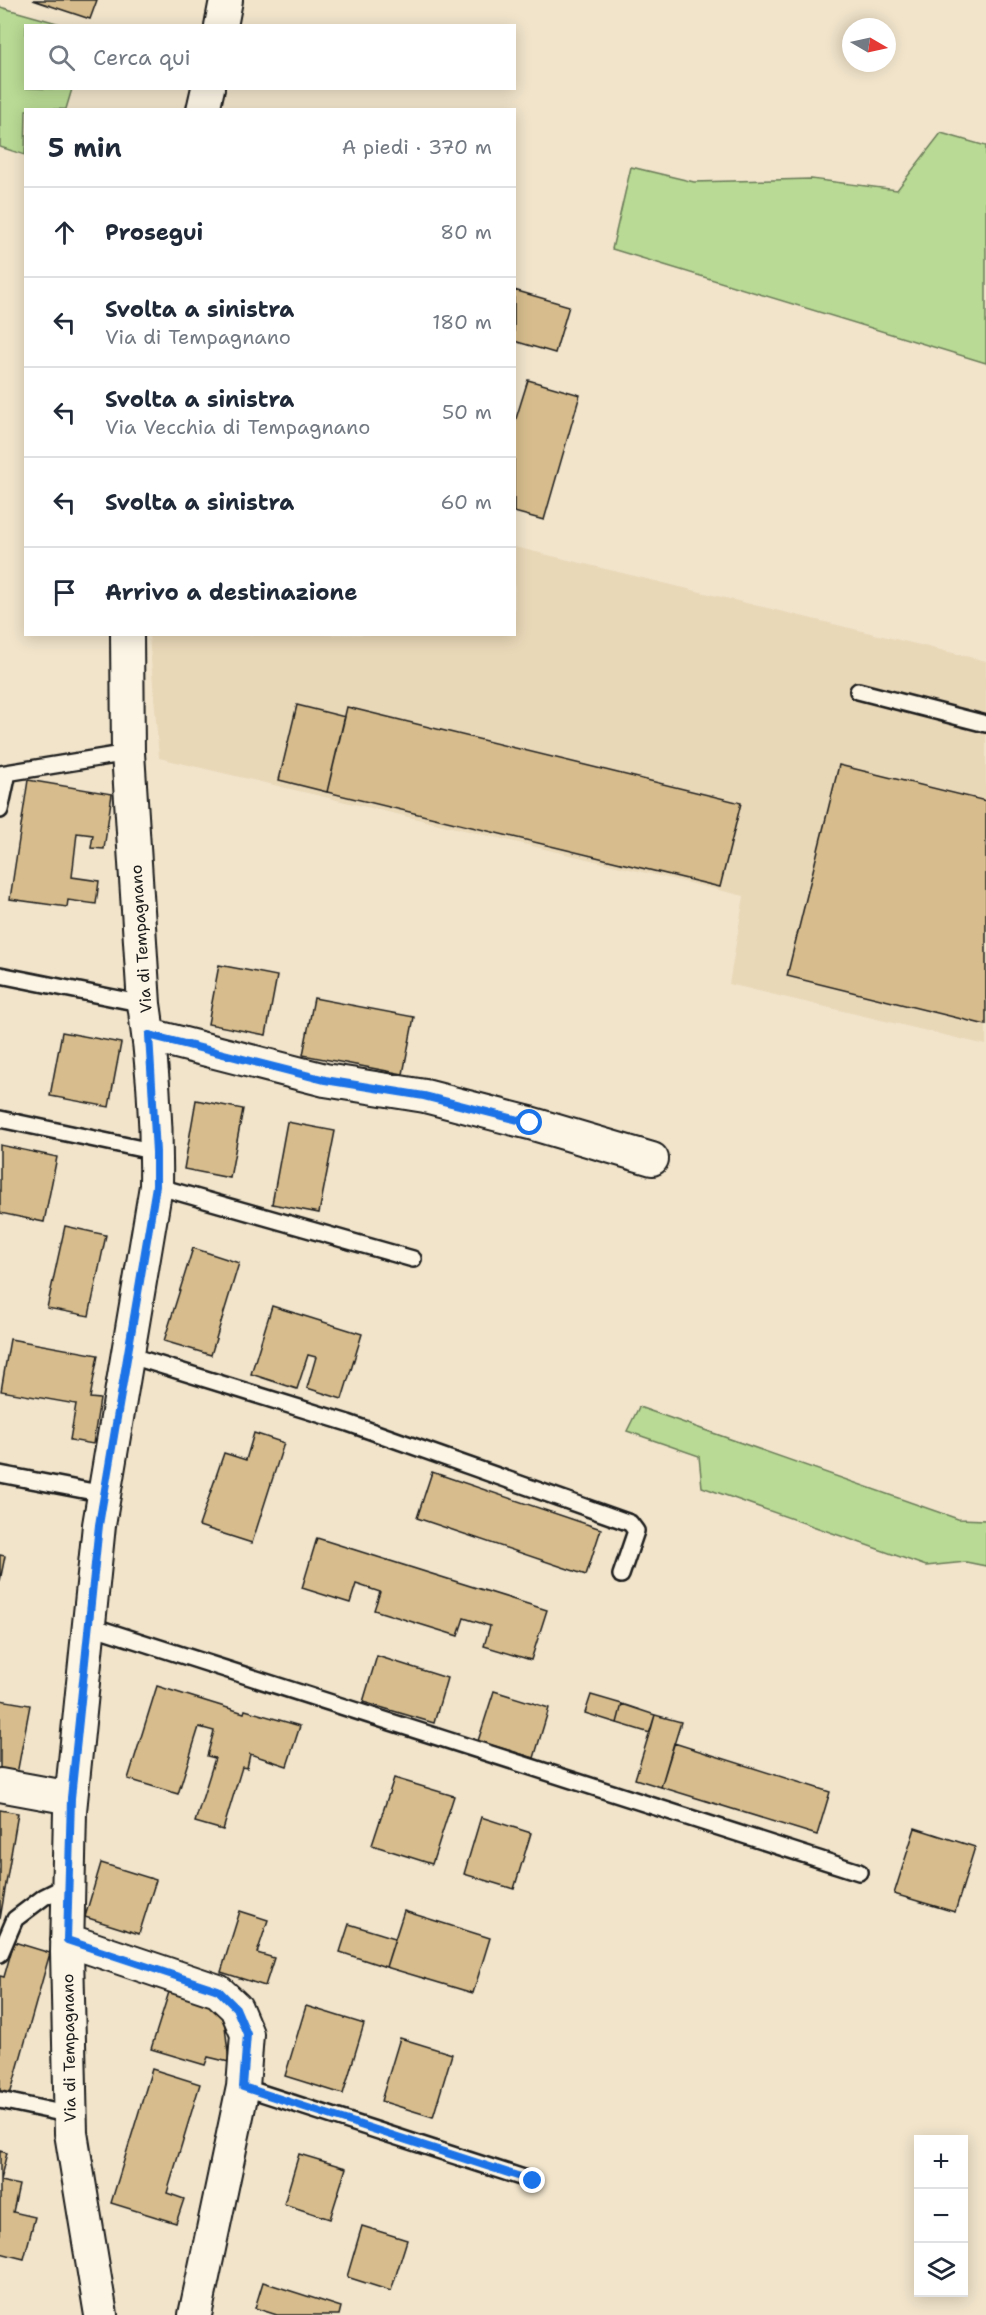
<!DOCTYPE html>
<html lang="it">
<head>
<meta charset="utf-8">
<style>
	:root { --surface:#fff; --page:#f2f2f3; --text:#1f2937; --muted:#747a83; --line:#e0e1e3 }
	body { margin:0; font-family:"Shantell Sans",sans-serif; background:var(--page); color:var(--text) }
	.controls { position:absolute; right:18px; bottom:18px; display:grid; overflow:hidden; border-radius:0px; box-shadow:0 3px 15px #0003 }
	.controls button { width:54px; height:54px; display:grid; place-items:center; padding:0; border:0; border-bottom:2px solid var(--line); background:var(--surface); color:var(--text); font:30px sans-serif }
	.compass { position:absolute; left:842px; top:18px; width:54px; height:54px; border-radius:50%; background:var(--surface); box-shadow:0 3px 15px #0003; rotate:99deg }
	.stop { position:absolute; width:18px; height:18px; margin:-14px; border:4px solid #1a73e8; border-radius:50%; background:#fff }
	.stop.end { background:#1a73e8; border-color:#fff; box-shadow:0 2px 6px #0008 }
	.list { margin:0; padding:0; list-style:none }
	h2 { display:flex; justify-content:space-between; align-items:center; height:78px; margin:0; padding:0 24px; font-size:26px }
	h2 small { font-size:20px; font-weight:400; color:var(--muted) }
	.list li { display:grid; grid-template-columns:39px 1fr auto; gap:18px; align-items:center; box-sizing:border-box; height:90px; padding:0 24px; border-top:2px solid var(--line) }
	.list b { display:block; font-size:22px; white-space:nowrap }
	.list p { margin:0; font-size:20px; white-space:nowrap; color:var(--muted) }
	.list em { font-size:20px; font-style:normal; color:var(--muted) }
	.icon { flex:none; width:33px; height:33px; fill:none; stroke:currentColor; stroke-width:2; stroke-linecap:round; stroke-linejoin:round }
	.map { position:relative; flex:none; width:986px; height:2315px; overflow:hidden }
	.search { position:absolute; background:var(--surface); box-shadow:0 3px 15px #0003; left:24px; top:24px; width:492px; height:66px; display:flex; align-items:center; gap:15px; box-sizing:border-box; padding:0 21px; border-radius:0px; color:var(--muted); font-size:22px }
	.panel { position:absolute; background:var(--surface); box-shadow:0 3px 15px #0003; left:24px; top:108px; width:492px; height:528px; border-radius:0px }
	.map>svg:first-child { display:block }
	.built { fill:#e9d8b8 }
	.green { fill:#b8da94; stroke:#6a7b58; stroke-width:1.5 }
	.building { fill:#d7bd8d; stroke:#1c1c1c; stroke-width:1.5 }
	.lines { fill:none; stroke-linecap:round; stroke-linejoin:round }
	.lane-casing { stroke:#1c1c1c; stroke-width:20 }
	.street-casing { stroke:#1c1c1c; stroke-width:36 }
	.lane { stroke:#fcf5e5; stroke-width:15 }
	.street { stroke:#fcf5e5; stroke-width:32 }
	.route { stroke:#1a73e8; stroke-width:8 }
	.labels { text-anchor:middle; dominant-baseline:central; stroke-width:4.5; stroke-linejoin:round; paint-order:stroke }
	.street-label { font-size:16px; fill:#1c1c1c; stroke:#fcf5e5 }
</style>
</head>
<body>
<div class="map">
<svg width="986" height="2315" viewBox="0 0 986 2315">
	<rect width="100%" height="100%" fill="#f1e4cb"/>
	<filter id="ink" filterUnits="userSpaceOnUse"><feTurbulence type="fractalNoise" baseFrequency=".0167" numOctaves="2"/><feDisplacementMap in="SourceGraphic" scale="12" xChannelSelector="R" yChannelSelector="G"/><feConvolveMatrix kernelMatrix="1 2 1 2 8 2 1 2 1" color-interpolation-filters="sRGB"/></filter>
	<g filter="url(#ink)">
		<path class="built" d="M 515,547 L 986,661 L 986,1045 L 729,984 L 744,896 L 159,758 L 149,635 L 514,634 Z"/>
		<path class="green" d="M 0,7 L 64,25 L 26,26 L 26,88 L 72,89 L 66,109 L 26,110 L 25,155 L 0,147 Z
			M 941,133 L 986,146 L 986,363 L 612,249 L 631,167 L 694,182 L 811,179 L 897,190 Z
			M 639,1407 L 958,1519 L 986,1520 L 986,1566 L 966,1562 L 926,1566 L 702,1487 L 699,1456 L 627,1431 Z"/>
		<path class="building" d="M 33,0 L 97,0 L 90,19 Z
			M 514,290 L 569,306 L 555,353 L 514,341 Z
			M 528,380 L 580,395 L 544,520 L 514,512 L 514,425 Z
			M 297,705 L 345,717 L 327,792 L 279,780 Z
			M 347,707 L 741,803 L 720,887 L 327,792 Z
			M 839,765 L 986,801 L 986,1025 L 787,976 Z
			M 28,780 L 112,794 L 104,849 L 91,848 L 93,835 L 77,833 L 72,877 L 99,881 L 96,904 L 68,900 L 67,907 L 10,899 Z
			M 219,965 L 277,976 L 266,1035 L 208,1024 Z
			M 314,998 L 414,1017 L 403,1074 L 303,1055 Z
			M 62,1032 L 121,1043 L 109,1107 L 50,1096 Z
			M 196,1100 L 243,1109 L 230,1178 L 184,1169 Z
			M 287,1122 L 335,1131 L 319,1213 L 272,1204 Z
			M 0,1145 L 57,1157 L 44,1222 L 0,1213 Z
			M 65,1226 L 106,1235 L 89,1316 L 47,1308 Z
			M 193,1248 L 239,1263 L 211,1355 L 164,1341 Z
			M 272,1306 L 362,1334 L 342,1399 L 307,1388 L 316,1357 L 308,1355 L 297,1389 L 251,1374 Z
			M 10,1339 L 98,1355 L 90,1398 L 100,1399 L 93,1444 L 70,1440 L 76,1404 L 1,1391 Z
			M 254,1433 L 284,1443 L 252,1543 L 199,1526 L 224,1453 L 246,1460 Z
			M 432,1472 L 601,1529 L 586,1575 L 417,1518 Z
			M 317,1538 L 547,1610 L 531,1660 L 484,1646 L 490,1626 L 464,1618 L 458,1636 L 374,1610 L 380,1592 L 356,1584 L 350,1603 L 302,1588 Z
			M 0,1555 L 5,1556 L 0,1581 Z
			M 377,1656 L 447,1678 L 434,1723 L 363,1702 Z
			M 157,1686 L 244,1713 L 245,1710 L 300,1726 L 287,1766 L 250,1754 L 247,1768 L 242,1767 L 223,1830 L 195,1822 L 215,1758 L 207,1756 L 214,1731 L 199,1727 L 178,1794 L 128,1779 Z
			M 494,1691 L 549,1708 L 534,1758 L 478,1741 Z
			M 591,1695 L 622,1704 L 617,1723 L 585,1713 Z
			M 0,1700 L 30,1705 L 17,1774 L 0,1771 Z
			M 622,1704 L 655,1715 L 650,1733 L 617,1723 Z
			M 655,1715 L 681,1722 L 661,1787 L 635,1779 Z
			M 674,1743 L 830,1792 L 817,1835 L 661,1787 Z
			M 394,1778 L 454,1796 L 432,1864 L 372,1845 Z
			M 0,1810 L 18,1813 L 0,1919 Z
			M 481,1817 L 531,1833 L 514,1889 L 464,1874 Z
			M 915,1828 L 975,1847 L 955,1912 L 894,1894 Z
			M 101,1863 L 156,1880 L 139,1934 L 85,1917 Z
			M 240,1911 L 268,1920 L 257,1953 L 274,1958 L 265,1986 L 221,1972 Z
			M 404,1911 L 490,1938 L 473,1993 L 386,1967 Z
			M 349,1924 L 395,1938 L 386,1967 L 340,1952 Z
			M 14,1942 L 50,1953 L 10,2095 L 0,2092 L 0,1976 L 4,1977 Z
			M 169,1992 L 223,2008 L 229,2062 L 208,2057 L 205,2065 L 151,2049 Z
			M 306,2006 L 364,2024 L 343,2094 L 285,2076 Z
			M 400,2038 L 452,2054 L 433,2117 L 381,2101 Z
			M 152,2069 L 200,2084 L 167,2193 L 184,2199 L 176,2223 L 111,2203 Z
			M 0,2151 L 7,2153 L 0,2180 Z
			M 299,2154 L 346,2168 L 330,2219 L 284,2204 Z
			M 0,2181 L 19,2185 L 13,2212 L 35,2217 L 24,2259 L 0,2253 Z
			M 362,2226 L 407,2240 L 391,2291 L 347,2277 Z
			M 263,2282 L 341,2307 L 339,2315 L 277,2315 L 255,2308 Z"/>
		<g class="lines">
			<defs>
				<path id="lane" d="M 858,691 L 986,724
					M 0,774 L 128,753
					M 0,810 L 8,773
					M 0,975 L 144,1004
					M 0,1119 L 156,1152
					M 156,1186 L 413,1259
					M 128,1355 L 348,1423 L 630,1523 L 636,1531 L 621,1575
					M 0,1474 L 104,1494
					M 88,1625 L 859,1872
					M 0,1954 L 15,1919 L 44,1897 L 68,1885
					M 243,2087 L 533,2181
					M 0,2100 L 71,2115"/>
				<path id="street" d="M 221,26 L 226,0
					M 203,110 L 208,88
					M 149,1035 L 325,1080 L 425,1096 L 530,1123 L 652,1159
					M 0,1785 L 71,1798
					M 67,1940 L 218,1991 L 236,2008 L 247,2034 L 243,2087 L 195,2315
					M 101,2315 L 71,2133 L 67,1952 L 70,1811 L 99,1525 L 156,1186 C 157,1125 153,1064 144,1004 L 128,753 L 127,634"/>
			</defs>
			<use href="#lane" class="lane-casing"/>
			<use href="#street" class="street-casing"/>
			<use href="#lane" class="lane"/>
			<use href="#street" class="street"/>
		</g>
	</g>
	<g class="lines" filter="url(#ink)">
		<path class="route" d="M 530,1123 L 424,1096 L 325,1080 L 149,1035 L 156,1152 L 156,1186 L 99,1525 L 71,1798 L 67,1940 L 218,1990 L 236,2008 L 247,2034 L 243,2087 L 533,2181"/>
	</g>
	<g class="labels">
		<g class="street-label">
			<text transform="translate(141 939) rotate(-94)">Via di Tempagnano</text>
			<text transform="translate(69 2048) rotate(-91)">Via di Tempagnano</text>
		</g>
	</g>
</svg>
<div class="controls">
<button>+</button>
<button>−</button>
<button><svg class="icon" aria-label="layers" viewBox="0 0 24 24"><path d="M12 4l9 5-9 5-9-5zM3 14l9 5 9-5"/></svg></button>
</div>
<svg class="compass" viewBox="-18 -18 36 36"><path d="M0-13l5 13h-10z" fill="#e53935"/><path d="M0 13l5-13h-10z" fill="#747a83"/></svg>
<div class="stop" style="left:530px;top:1123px"></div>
<div class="stop end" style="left:533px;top:2181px"></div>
<div class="search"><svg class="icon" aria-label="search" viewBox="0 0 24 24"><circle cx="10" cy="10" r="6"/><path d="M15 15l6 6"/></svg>Cerca qui</div>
<section class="panel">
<h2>5 min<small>A piedi · 370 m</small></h2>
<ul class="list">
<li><svg class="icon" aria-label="ahead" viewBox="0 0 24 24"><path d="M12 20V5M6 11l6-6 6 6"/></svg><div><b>Prosegui</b></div><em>80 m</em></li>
<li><svg class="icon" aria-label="left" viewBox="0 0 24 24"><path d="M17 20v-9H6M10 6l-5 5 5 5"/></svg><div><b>Svolta a sinistra</b><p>Via di Tempagnano</p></div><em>180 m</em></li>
<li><svg class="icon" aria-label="left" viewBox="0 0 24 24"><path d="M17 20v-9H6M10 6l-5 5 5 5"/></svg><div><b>Svolta a sinistra</b><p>Via Vecchia di Tempagnano</p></div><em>50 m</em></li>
<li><svg class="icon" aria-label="left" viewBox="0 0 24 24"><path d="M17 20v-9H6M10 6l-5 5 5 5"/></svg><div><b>Svolta a sinistra</b></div><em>60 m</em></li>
<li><svg class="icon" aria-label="arrive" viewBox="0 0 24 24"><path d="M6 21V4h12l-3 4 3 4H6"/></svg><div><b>Arrivo a destinazione</b></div></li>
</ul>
</section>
</div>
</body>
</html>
